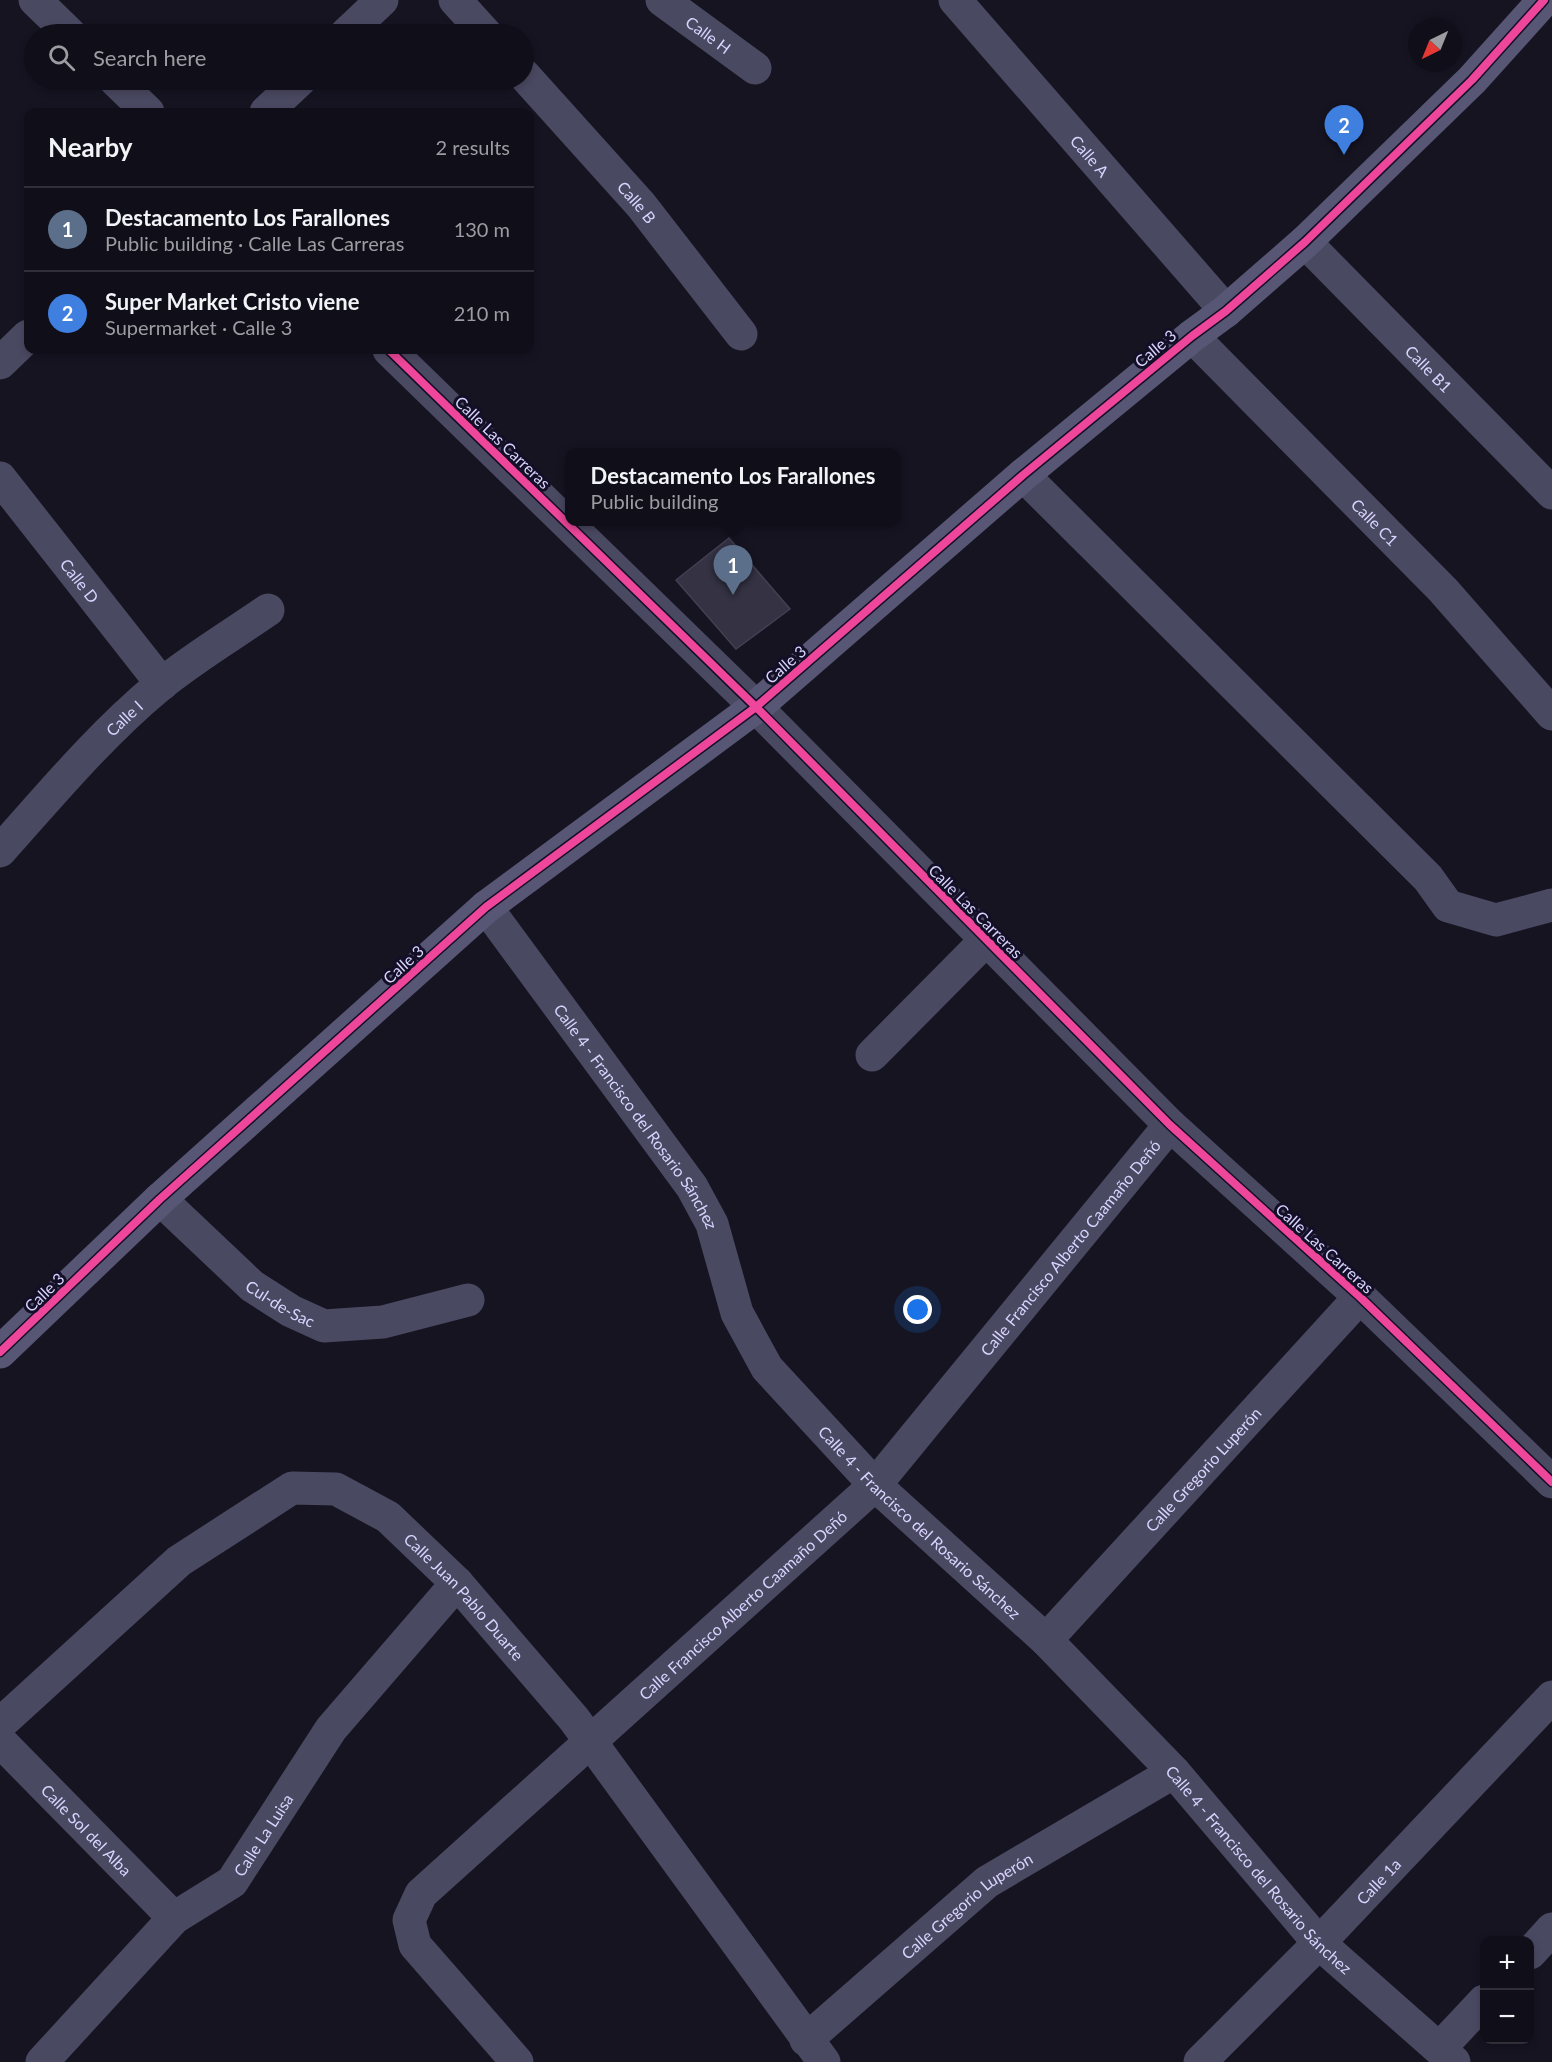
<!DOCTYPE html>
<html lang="en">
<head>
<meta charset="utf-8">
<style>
	:root { --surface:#100f19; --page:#191822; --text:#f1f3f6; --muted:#9c9ca2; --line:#302f38; --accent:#b45309 }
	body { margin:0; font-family:Lato,sans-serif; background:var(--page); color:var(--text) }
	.controls { position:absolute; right:18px; bottom:18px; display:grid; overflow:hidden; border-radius:12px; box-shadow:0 3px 9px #0003 }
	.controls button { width:54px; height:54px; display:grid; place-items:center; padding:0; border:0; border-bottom:2px solid var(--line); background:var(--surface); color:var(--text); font:30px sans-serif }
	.compass { position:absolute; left:1408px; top:18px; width:54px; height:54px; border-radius:50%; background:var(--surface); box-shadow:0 3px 9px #0003; rotate:223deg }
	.you { position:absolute; left:918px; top:1310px; width:21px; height:21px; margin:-15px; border:4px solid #fff; border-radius:50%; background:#1a73e8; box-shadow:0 0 0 9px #1a73e833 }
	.badge { display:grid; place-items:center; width:39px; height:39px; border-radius:50%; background:var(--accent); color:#fff; font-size:20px; font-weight:700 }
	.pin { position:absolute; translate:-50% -50px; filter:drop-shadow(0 2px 3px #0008) }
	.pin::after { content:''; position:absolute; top:32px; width:21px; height:18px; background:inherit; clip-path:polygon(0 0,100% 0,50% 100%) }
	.popup { position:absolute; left:565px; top:448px; width:336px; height:78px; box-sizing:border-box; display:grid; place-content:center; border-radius:12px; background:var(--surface); filter:drop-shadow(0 2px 4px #0005); font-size:20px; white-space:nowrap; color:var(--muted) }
	.popup b { font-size:22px; color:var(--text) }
	.popup::after { content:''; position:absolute; left:50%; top:100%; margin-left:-12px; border:12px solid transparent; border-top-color:var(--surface) }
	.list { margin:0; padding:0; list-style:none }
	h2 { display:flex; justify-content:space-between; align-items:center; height:78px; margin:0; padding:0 24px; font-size:26px }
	h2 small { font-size:20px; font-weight:400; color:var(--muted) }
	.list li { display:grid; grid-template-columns:39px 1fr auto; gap:18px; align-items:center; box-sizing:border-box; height:84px; padding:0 24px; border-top:2px solid var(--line) }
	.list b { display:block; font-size:22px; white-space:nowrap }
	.list p { margin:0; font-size:20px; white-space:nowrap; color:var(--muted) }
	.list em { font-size:20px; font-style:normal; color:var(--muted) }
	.icon { flex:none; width:33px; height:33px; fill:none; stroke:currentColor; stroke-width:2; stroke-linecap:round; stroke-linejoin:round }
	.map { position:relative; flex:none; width:1552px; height:2062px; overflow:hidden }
	.search { position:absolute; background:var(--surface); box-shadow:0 3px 9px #0003; left:24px; top:24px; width:510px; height:66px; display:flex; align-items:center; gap:15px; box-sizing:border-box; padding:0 21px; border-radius:33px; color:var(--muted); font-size:22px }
	.panel { position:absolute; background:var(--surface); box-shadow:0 3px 9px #0003; left:24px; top:108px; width:510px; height:246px; border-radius:12px }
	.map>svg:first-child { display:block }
	.building { fill:#343243; stroke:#433f54; stroke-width:1.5 }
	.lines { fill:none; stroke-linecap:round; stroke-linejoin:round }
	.street { stroke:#4a4962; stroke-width:33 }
	.secondary { stroke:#575674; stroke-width:33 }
	.cycleway-casing { stroke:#130f26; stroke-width:11 }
	.cycleway { stroke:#ed469a; stroke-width:8 }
	.labels { text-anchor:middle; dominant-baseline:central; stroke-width:6; stroke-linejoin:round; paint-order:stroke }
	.street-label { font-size:16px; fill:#d9d4ff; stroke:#130f26 }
</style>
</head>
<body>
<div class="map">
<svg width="1552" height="2062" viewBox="0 0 1552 2062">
	<rect width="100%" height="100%" fill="#161421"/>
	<path class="building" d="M 729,538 L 790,609 L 736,649 L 676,580 Z"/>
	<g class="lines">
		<g class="street">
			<path d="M 35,0 L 70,34"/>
			<path d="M 455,0 L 486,34"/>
			<path id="s1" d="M 662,0 L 755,68"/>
			<path id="s2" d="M 955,0 L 1226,311"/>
			<path d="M 346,34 L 382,0"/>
			<path id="s3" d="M 524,75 L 641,205 L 741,334"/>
			<path d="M 115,80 L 148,112"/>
			<path d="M 266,112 L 300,80"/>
			<path id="s4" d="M 1305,242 L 1552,493"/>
			<path id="s5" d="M 1192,336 L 1443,590 L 1552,714"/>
			<path d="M 389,350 L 756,707 L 1170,1125 L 1360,1297 L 1552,1482"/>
			<path d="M 0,363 L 28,336"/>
			<path d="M 1023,475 L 1428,878 L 1448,906 L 1496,920 L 1552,905"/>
			<path id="s6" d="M 0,478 L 162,684"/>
			<path id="s7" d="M 0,851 C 51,794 100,735 159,686 C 193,658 232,635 268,610"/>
			<path id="s8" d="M 486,907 L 692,1187 L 712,1224 L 737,1313 L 767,1368 L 875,1485 L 1046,1640 L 1174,1772 L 1319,1943 L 1454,2062"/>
			<path d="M 872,1055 L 986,940"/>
			<path id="s9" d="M 160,1199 L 252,1286 L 291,1311 L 324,1326 L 383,1322 L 468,1300"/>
			<path id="s10" d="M 1046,1640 L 1360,1297"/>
			<path id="s11" d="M 0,1724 L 179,1561 L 292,1488 L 336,1489 L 388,1517 L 457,1583 L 574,1719 L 824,2062"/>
			<path id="s12" d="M 0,1741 L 174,1918"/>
			<path d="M 1530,1953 L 1552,1929"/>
			<path id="s13" d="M 806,2040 L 987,1882 L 1174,1772"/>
			<path d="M 1440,2048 L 1484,2001"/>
			<path id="s14" d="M 42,2062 L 174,1918 L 232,1882 L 331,1729 L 457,1583"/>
			<path id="s15" d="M 517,2062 L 415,1945 L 409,1920 L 421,1894 L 875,1485 L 1170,1125"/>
			<path id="s16" d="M 1200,2062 L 1319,1943 L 1552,1697"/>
		</g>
		<path class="secondary" d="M 0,1352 L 160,1199 L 486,907 L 756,707 L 1023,475 L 1192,336 L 1226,311 L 1305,242 L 1472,80 L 1544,0"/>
		<defs>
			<path id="cycleway" d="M 389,350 L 756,707 L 1170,1125 L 1360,1297 L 1552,1482
				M 0,1352 L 160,1199 L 486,907 L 756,707 L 1023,475 L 1192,336 L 1226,311 L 1305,242 L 1472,80 L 1544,0"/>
		</defs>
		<use href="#cycleway" class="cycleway-casing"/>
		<use href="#cycleway" class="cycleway"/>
	</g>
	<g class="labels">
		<g class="street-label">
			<text stroke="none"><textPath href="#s1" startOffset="58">Calle H</textPath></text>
			<text stroke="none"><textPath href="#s2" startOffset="206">Calle A</textPath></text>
			<text stroke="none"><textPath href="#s3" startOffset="170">Calle B</textPath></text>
			<text transform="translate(1155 348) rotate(-40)">Calle 3</text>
			<text stroke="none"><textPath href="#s4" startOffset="177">Calle B1</textPath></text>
			<text transform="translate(503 442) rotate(44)">Calle Las Carreras</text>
			<text stroke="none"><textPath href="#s5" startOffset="261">Calle C1</textPath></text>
			<text stroke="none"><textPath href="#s6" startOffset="130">Calle D</textPath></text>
			<text transform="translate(785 664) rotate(-41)">Calle 3</text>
			<text stroke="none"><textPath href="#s7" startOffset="182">Calle I</textPath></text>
			<text transform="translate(976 911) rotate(45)">Calle Las Carreras</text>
			<text transform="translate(403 964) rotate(-42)">Calle 3</text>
			<text stroke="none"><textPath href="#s8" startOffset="258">Calle 4 - Francisco del Rosario Sánchez</textPath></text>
			<text stroke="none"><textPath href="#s15" startOffset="1128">Calle Francisco Alberto Caamaño Deñó</textPath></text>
			<text transform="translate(1325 1248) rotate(42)">Calle Las Carreras</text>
			<text transform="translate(44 1292) rotate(-44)">Calle 3</text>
			<text stroke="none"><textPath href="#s9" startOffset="160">Cul-de-Sac</textPath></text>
			<text stroke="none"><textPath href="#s10" startOffset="232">Calle Gregorio Luperón</textPath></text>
			<text stroke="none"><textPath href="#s8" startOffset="762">Calle 4 - Francisco del Rosario Sánchez</textPath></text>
			<text stroke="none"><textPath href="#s11" startOffset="590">Calle Juan Pablo Duarte</textPath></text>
			<text stroke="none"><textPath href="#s15" startOffset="642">Calle Francisco Alberto Caamaño Deñó</textPath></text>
			<text stroke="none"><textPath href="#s12" startOffset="124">Calle Sol del Alba</textPath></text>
			<text stroke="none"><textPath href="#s14" startOffset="320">Calle La Luisa</textPath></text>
			<text stroke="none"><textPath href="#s8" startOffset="1248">Calle 4 - Francisco del Rosario Sánchez</textPath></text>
			<text stroke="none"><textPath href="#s16" startOffset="254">Calle 1a</textPath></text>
			<text stroke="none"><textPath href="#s13" startOffset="210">Calle Gregorio Luperón</textPath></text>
		</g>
	</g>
</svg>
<div class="controls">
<button>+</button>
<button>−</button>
</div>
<svg class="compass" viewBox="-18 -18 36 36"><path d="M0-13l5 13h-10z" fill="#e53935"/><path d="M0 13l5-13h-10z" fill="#9c9ca2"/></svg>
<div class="you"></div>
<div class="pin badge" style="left:733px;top:595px;background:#5c6f8a">1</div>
<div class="popup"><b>Destacamento Los Farallones</b>Public building</div>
<div class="pin badge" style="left:1344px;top:155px;background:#3f7fe0">2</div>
<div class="search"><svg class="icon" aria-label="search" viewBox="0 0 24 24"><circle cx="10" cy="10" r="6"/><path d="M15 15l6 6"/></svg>Search here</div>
<section class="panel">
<h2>Nearby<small>2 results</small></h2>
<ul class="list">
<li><span class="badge" style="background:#5c6f8a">1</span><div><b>Destacamento Los Farallones</b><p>Public building · Calle Las Carreras</p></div><em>130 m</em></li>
<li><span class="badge" style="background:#3f7fe0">2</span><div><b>Super Market Cristo viene</b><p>Supermarket · Calle 3</p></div><em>210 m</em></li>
</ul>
</section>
</div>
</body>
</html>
